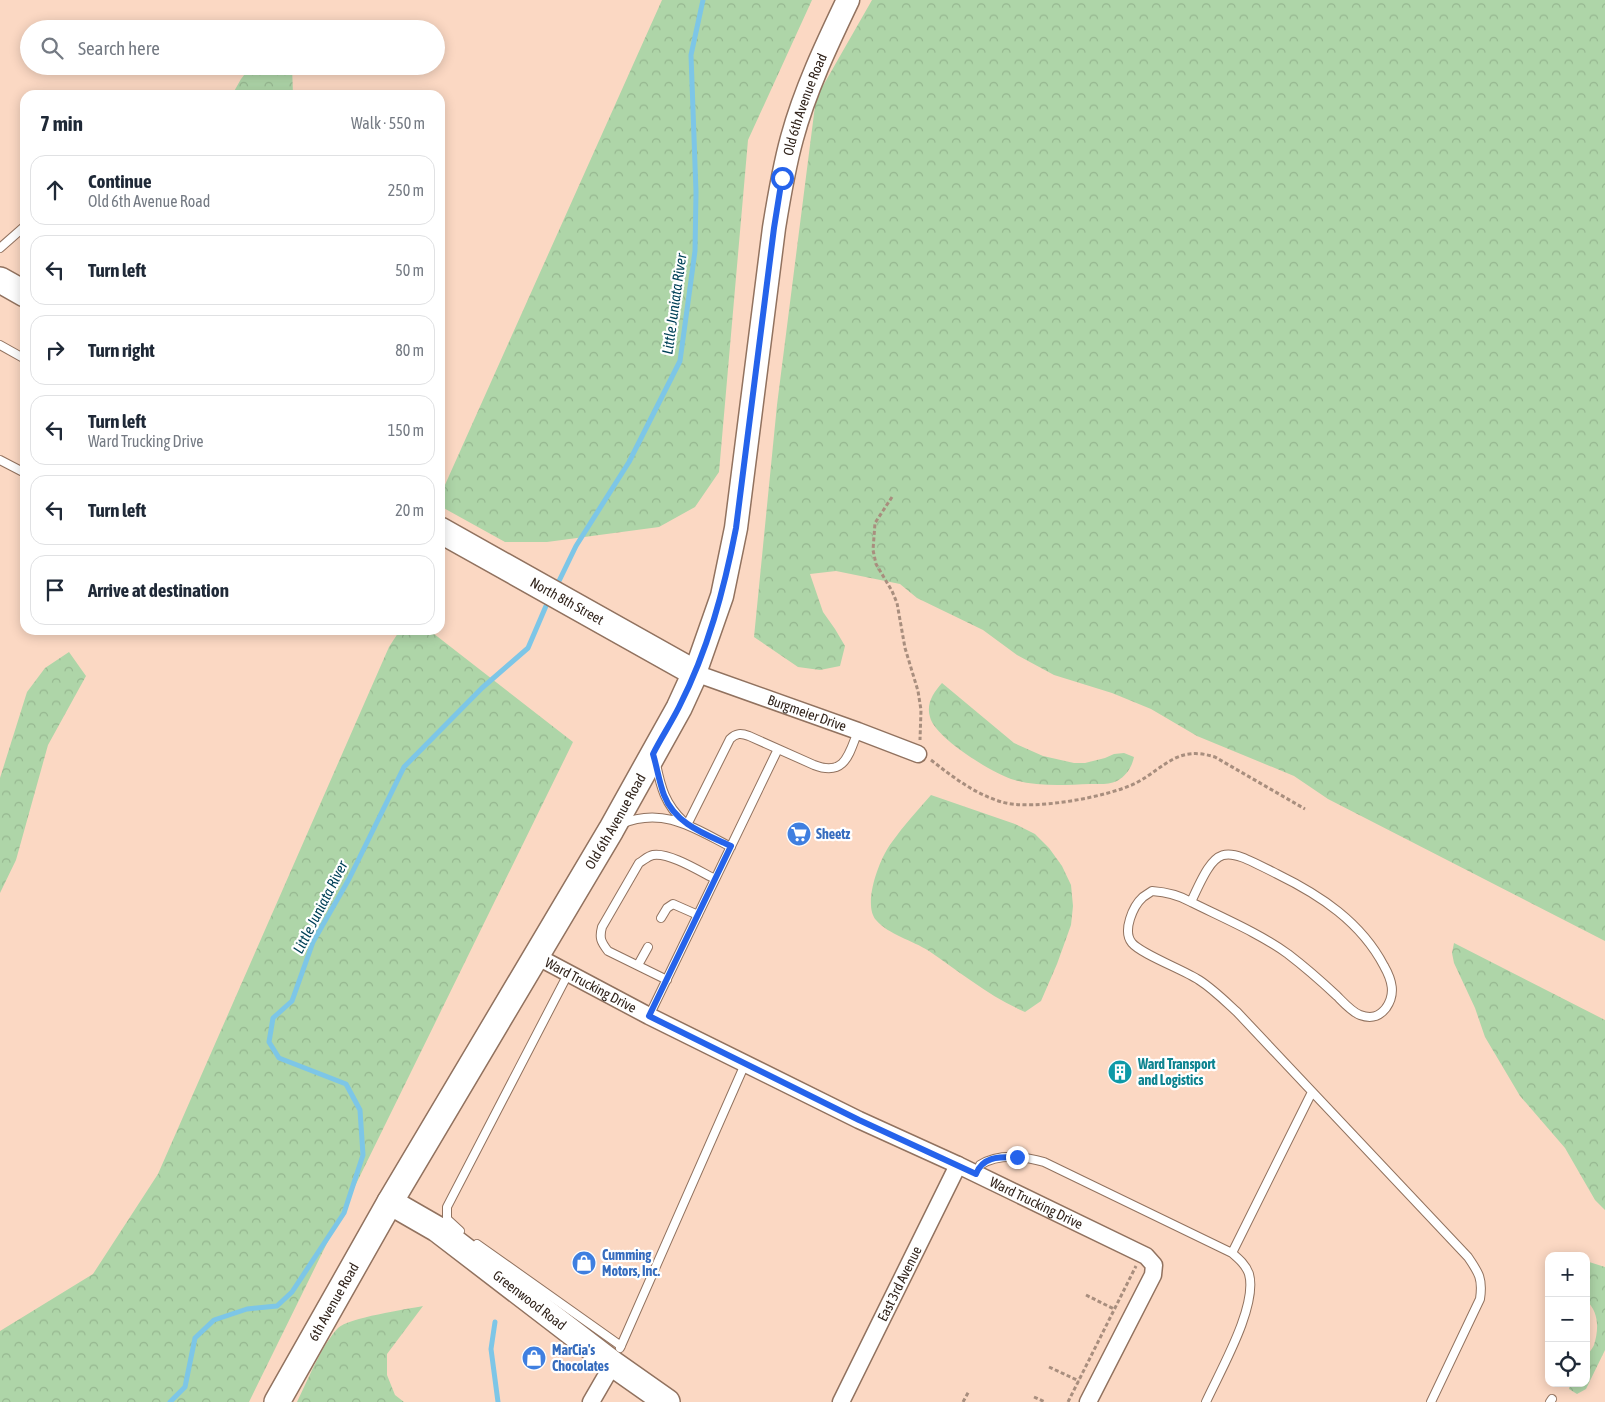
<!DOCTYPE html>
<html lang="en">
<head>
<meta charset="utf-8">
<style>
	:root { --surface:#fff; --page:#f6f6f7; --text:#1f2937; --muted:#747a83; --line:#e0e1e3 }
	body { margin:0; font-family:"Asap Condensed",sans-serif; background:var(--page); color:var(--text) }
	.controls { position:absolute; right:15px; bottom:15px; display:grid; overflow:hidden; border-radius:10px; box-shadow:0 2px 12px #0003 }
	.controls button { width:45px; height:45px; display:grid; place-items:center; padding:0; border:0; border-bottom:1px solid var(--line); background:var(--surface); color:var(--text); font:25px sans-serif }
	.stop { position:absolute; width:15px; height:15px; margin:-11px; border:4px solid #2563eb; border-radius:50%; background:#fff }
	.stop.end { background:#2563eb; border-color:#fff; box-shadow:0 1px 5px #0008 }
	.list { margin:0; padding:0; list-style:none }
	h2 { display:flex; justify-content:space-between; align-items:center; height:65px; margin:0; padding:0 20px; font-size:21px }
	h2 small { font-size:16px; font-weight:400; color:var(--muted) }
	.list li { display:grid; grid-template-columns:32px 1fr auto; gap:15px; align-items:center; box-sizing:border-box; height:70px; margin:0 10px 10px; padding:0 10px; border:1px solid var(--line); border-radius:15px }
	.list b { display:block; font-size:19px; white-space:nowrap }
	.list p { margin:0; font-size:16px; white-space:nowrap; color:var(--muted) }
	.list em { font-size:16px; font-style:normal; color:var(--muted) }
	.icon { flex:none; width:28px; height:28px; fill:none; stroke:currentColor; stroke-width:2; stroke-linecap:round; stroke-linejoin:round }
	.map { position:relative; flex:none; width:1605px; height:1402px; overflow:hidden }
	.search { position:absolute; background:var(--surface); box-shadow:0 2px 12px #0003; left:20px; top:20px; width:425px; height:55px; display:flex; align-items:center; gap:12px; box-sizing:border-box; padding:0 18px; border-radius:28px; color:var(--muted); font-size:19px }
	.panel { position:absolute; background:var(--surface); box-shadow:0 2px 12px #0003; left:20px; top:90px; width:425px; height:545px; border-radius:15px }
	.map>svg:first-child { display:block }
	.forest { fill:url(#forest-crowns) }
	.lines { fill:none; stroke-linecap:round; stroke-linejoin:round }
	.stream { stroke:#7dc6e7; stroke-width:5 }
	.service-casing { stroke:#91725f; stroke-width:10 }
	.minor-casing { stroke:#91725f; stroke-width:19 }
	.secondary-casing { stroke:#91725f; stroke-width:25 }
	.primary-casing { stroke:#91725f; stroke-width:28 }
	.path { stroke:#a88e7e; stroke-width:3; stroke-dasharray:4 2.5; stroke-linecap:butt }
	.service { stroke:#fff; stroke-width:8 }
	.minor { stroke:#fff; stroke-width:16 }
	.secondary { stroke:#fff; stroke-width:22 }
	.primary { stroke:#fff; stroke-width:25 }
	.route { stroke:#2563eb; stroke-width:6 }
	.labels { text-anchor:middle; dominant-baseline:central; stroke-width:4.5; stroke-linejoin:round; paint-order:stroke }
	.street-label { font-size:14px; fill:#31241c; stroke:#fff }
	.shop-label { font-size:14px; font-weight:bold; fill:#366cbe; stroke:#fff; text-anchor:start }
	.culture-label { font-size:14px; font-weight:bold; fill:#0d838f; stroke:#fff; text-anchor:start }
	.water-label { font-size:15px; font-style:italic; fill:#004158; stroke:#fff }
</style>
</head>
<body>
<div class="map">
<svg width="1605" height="1402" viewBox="0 0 1605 1402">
	<defs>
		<pattern id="forest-crowns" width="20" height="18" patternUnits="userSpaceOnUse" patternTransform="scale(1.25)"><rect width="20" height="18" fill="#aed5a8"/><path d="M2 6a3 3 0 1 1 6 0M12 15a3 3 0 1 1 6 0" fill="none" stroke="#96b790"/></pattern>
	</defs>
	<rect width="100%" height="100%" fill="#fbd8c3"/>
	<path class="forest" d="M 662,0 L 812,0 L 748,140 L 719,472 L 695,507 L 659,527 L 547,542 L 505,542 L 440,506 L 440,496 Z
		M 872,0 L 1605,0 L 1605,941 L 1328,799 L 1294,776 L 1197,736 L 1151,709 L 1112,693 L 1054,675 L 1017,655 L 983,630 L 917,598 L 900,584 L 836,571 L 810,574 L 823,612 L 835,629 L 845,646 L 840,666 L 820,670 L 798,667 L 754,637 L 777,405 L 816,98 Z
		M 251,66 L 292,66 L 293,95 L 232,95 L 241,79 Z
		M 400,630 L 429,630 L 573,742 L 249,1402 L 0,1402 L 0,1331 L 93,1274 L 158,1174 L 389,647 Z
		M 69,652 L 86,676 L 48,745 L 16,860 L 0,893 L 0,778 L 27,692 L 45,668 Z
		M 942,683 L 1014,743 L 1043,756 L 1074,763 L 1085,763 L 1105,758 L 1114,754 L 1124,753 L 1134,757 C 1132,767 1126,776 1117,781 C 1109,785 1099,784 1090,784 C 1064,785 1036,787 1011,779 C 991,772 935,738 930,717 C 926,704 933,693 942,683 Z
		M 931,795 L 1015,824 L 1035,834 L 1049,848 L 1062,866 L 1071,885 L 1073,906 L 1071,925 L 1057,964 L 1041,1001 L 1025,1012 C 990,997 960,972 929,951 C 912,940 889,935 876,920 C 862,904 880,857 892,842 C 904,825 918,810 931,795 Z
		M 1454,943 L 1605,1020 L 1605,1210 L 1595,1200 L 1565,1148 L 1520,1096 L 1485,1037 L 1475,1008 L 1454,963 L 1452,953 Z
		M 1586,1261 L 1605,1267 L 1605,1350 L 1586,1389 L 1577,1394 L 1569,1389 L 1571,1383 L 1586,1383 C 1586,1376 1584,1366 1586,1359 C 1587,1354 1592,1350 1594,1345 C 1599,1329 1599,1312 1586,1300 Z
		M 423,1306 L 387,1354 L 387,1375 L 395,1395 L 404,1402 L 297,1402 C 308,1380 321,1346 338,1328 C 348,1318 407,1309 423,1306 Z"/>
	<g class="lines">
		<path class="stream" d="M 559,581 L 576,546 L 629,462 L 680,361 L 695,251 L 696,192 L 691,55 L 703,0
			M 495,1322 L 491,1349 L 498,1402
			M 170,1402 L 185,1387 L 195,1338 L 214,1320 L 247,1309 L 277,1306 L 292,1292 L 344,1213 L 363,1155 L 360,1110 L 346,1084 L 279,1058 L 269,1042 L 273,1018 L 292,1001 L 313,942 L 349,879 L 404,767 L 482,688 L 528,648 L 546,606"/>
		<defs>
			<path id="service" d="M 0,248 L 25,226
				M 0,345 L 25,359
				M 0,460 L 25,473
				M 656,764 C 661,788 665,804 684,822
				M 621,824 C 663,806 694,828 731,847
				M 687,825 L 730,739 C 736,733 741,733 749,736 L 814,765 C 845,777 849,754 858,731
				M 1191,902 C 1218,842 1222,846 1277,874 C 1320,895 1361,922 1384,966 C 1392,980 1396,994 1386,1008 C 1379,1017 1371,1019 1360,1015 C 1352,1012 1343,1002 1337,996 C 1321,981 1305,967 1288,954 C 1259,933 1223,918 1191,902 C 1179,895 1166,892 1152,891 C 1149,893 1146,895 1143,897 C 1133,906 1122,931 1132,943 C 1141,954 1184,970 1199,980 C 1213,989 1225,1001 1237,1012 L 1468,1257 C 1479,1273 1483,1279 1480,1299 L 1431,1402
				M 661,918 L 667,908 L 673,904 L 698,915
				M 638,965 L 648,947
				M 667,980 L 608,951 C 601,942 599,938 602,927 L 639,863 C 644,860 648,856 653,855 C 669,852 701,872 715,879
				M 649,1016 L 778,749
				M 976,1174 L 980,1165 C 999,1153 1023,1156 1044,1162 L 1232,1253 C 1239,1259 1246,1265 1249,1274 C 1258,1306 1220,1371 1206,1402
				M 460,1231 L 447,1219 L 447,1207 L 568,974
				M 477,1244 L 621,1346
				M 1232,1253 L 1312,1092
				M 620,1348 L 745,1064
				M 1550,1402 L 1552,1399"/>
			<g id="minor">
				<path id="s1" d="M 695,673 L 858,731 L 918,754"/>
				<path id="s2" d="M 536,956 L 649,1016 L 859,1120 L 958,1165 L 1146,1256 L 1154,1265 L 1153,1275 L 1088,1402"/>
				<path d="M 591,1402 L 613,1364"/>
				<path id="s3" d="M 841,1402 L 958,1165"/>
			</g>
			<g id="secondary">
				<path id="s4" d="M 695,673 L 722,596 L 736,528 L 774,228 C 779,197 784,167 792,138 C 805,90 827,44 848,0"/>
			</g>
			<g id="primary">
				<path d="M 0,280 L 25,294"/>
				<path id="s5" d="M 390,1202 L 437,1229 L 613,1364 L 667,1402"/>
				<path id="s6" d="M 277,1402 L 390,1202 L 611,830 L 679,708 L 695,673 L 440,530"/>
			</g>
		</defs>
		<use href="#service" class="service-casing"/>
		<use href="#minor" class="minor-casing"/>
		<use href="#secondary" class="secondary-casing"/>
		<use href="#primary" class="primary-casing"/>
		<path class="path" d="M 892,497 L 875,523 L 873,550 L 876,564 L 892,591 L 897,603 L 905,648 L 918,691 L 921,710 L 920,740
			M 931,760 C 954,778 975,794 1002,802 C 1032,811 1108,797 1136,783 C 1166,767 1177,745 1215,757 L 1305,809
			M 1086,1295 L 1114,1309
			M 1049,1367 L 1079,1381
			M 1034,1397 L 1045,1402
			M 963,1402 L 969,1391
			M 1068,1402 L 1136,1266"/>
		<use href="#service" class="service"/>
		<use href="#minor" class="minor"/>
		<use href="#secondary" class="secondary"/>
		<use href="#primary" class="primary"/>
	</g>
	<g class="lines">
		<path class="route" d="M 782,178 L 774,228 L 736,528 C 724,590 708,650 679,707 C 671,723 661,738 653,754 C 657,767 659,782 664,795 C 675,824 705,834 731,846 L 649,1016 L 859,1120 L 976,1174 C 983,1156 999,1157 1017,1157"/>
	</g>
	<defs>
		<symbol id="supermarket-disc" viewBox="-11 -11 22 22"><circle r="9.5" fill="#3f7fe0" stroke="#fff"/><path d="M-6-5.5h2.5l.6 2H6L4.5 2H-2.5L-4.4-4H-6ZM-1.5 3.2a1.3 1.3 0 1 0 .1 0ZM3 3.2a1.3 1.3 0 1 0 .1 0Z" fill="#fff"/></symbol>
		<symbol id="building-disc" viewBox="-11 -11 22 22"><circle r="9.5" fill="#0f9aa8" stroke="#fff"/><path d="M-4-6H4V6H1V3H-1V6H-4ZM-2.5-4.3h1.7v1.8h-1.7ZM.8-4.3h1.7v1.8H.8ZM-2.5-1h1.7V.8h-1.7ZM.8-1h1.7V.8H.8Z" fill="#fff"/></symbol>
		<symbol id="shop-disc" viewBox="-11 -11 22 22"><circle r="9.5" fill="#3f7fe0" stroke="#fff"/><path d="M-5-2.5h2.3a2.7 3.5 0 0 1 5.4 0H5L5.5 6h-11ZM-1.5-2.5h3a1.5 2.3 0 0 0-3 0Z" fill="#fff"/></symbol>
	</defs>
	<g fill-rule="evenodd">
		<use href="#supermarket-disc" x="785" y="820" width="28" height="28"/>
		<use href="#building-disc" x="1106" y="1058" width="28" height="28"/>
		<use href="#shop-disc" x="570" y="1249" width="28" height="28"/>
		<use href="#shop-disc" x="520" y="1344" width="28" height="28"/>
	</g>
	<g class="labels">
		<g class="street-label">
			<text stroke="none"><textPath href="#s4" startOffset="581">Old 6th Avenue Road</textPath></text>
			<text transform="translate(567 601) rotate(29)">North 8th Street</text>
			<text stroke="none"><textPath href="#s1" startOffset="119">Burgmeier Drive</textPath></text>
			<text stroke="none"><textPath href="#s6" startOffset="672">Old 6th Avenue Road</textPath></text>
			<text stroke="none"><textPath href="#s2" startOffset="62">Ward Trucking Drive</textPath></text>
			<text stroke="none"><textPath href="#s2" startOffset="558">Ward Trucking Drive</textPath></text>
			<text stroke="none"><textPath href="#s3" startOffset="132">East 3rd Avenue</textPath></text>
			<text stroke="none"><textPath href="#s5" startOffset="171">Greenwood Road</textPath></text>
			<text stroke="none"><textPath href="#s6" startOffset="115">6th Avenue Road</textPath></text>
		</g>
		<g class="shop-label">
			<text x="816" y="834">Sheetz</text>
			<text x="602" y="1255">Cumming<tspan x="602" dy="16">Motors, Inc.</tspan></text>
			<text x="552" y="1350">MarCia's<tspan x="552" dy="16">Chocolates</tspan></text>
		</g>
		<g class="culture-label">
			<text x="1138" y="1064">Ward Transport<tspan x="1138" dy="16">and Logistics</tspan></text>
		</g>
		<g class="water-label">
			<text transform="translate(674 304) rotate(-82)">Little Juniata River</text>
			<text transform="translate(320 907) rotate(-63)">Little Juniata River</text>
		</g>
	</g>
</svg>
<div class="controls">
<button>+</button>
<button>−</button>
<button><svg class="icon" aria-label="locate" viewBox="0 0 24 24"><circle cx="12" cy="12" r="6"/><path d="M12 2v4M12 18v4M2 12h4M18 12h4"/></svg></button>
</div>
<div class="stop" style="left:782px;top:178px"></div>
<div class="stop end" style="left:1017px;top:1157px"></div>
<div class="search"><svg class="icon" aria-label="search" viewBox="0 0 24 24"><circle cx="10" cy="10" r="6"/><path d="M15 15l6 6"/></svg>Search here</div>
<section class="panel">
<h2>7 min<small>Walk · 550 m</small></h2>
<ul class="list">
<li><svg class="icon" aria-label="ahead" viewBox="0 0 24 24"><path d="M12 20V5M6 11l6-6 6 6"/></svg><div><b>Continue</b><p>Old 6th Avenue Road</p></div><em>250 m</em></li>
<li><svg class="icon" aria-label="left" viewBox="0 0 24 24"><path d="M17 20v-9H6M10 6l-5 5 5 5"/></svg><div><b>Turn left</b></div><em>50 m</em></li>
<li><svg class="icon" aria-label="right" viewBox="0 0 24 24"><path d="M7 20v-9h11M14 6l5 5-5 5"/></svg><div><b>Turn right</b></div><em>80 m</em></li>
<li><svg class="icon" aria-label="left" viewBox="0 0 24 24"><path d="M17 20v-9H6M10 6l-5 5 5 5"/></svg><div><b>Turn left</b><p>Ward Trucking Drive</p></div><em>150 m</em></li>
<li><svg class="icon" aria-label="left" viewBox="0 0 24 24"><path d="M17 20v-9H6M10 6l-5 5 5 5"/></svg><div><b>Turn left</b></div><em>20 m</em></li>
<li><svg class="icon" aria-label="arrive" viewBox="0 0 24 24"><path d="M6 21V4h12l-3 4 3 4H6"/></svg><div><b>Arrive at destination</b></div></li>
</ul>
</section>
</div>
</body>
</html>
